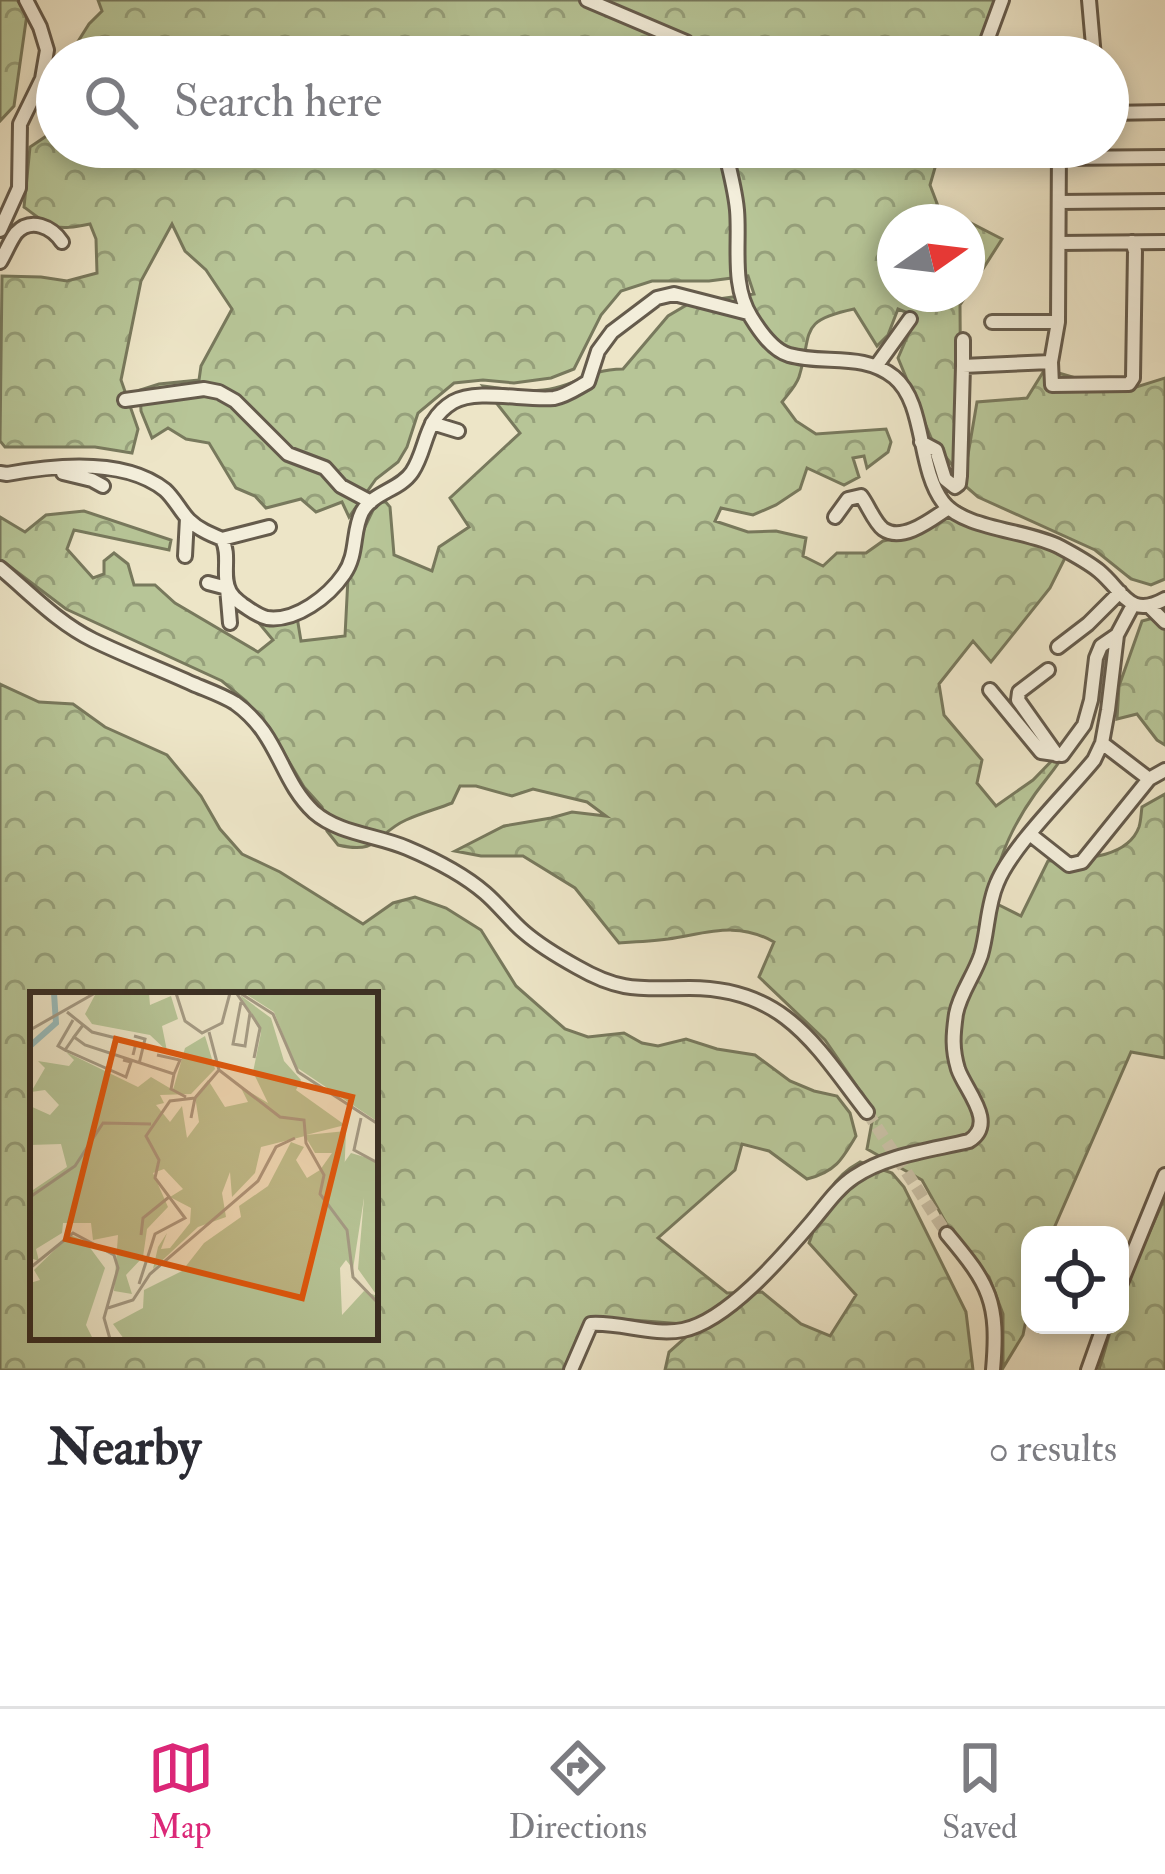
<!DOCTYPE html>
<html lang="en">
<head>
<meta charset="utf-8">
<style>
	:root { --surface:#fff; --page:#f7f7f7; --text:#2b2b33; --muted:#7c7c81; --line:#e1e1e2; --accent:#db2777 }
	body { margin:0; font-family:"IM FELL Double Pica",serif; background:var(--page); color:var(--text) }
	.controls { position:absolute; right:36px; bottom:36px; display:grid; overflow:hidden; border-radius:24px; box-shadow:0 6px 18px #0003 }
	.controls button { width:108px; height:108px; display:grid; place-items:center; padding:0; border:0; border-bottom:3px solid var(--line); background:var(--surface); color:var(--text); font:60px sans-serif }
	.compass { position:absolute; left:877px; top:204px; width:108px; height:108px; border-radius:50%; background:var(--surface); box-shadow:0 6px 18px #0003; rotate:76deg }
	.list { margin:0; padding:0; list-style:none }
	h2 { display:flex; justify-content:space-between; align-items:center; height:156px; margin:0; padding:0 48px; font-size:51px }
	h2 small { font-size:39px; font-weight:400; color:var(--muted) }
	.icon { flex:none; width:66px; height:66px; fill:none; stroke:currentColor; stroke-width:2; stroke-linecap:round; stroke-linejoin:round }
	.map { position:relative; flex:none; width:1165px; height:1370px; overflow:hidden }
	.search { position:absolute; background:var(--surface); box-shadow:0 6px 18px #0003; left:36px; right:36px; top:36px; height:132px; display:flex; align-items:center; gap:30px; box-sizing:border-box; padding:0 42px; border-radius:66px; color:var(--muted); font-size:45px }
	.sheet { height:336px; background:var(--surface) }
	nav { display:flex; justify-content:space-around; align-items:center; box-sizing:border-box; height:168px; border-top:3px solid var(--line); background:var(--surface); font-size:33px; color:var(--muted) }
	nav a { display:grid; justify-items:center; gap:6px }
	nav .on { color:var(--accent) }
	.map>svg:first-child { display:block }
	.forest { fill:url(#forest-crowns); stroke:#78795d; stroke-width:3; fill-rule:evenodd }
	.lines { fill:none; stroke-linecap:round; stroke-linejoin:round }
	.street-tunnel { stroke:#c9c0a6; stroke-width:12; stroke-dasharray:12 6; stroke-linecap:butt }
	.street-casing { stroke:#655b4c; stroke-width:18 }
	.street { stroke:#f3eedb; stroke-width:12 }
	.inset-river { fill:none; stroke:#9abdbc; stroke-width:6 }
	.inset-road { fill:none; stroke:#a59b85; stroke-width:3 }
	.view { fill:#df570d; fill-opacity:0.15; stroke:#df570d; stroke-width:6 }
	.inset-edge { fill:none; stroke:#382d23; stroke-width:6 }
</style>
</head>
<body>
<div class="map">
<svg width="1165" height="1370" viewBox="0 0 1165 1370">
	<defs>
		<pattern id="forest-crowns" width="20" height="18" patternUnits="userSpaceOnUse" patternTransform="scale(3)"><rect width="20" height="18" fill="#b7c597"/><path d="M2 6a3 3 0 1 1 6 0M12 15a3 3 0 1 1 6 0" fill="none" stroke="#96a07b"/></pattern>
	</defs>
	<rect width="100%" height="100%" fill="#ede5c7"/>
	<filter id="stains"><feTurbulence type="fractalNoise" baseFrequency=".00167" numOctaves="4"/><feColorMatrix values="0 0 0 0 .2 0 0 0 0 .09 0 0 0 0 .02 0 0 0 .5 -.17"/></filter>
	<radialGradient id="worn" r=".72"><stop offset=".6" stop-color="#630" stop-opacity="0"/><stop offset="1" stop-color="#630" stop-opacity=".3"/></radialGradient>
	<path class="forest" d="M 0,0 L 17,0 L 27,14 L 14,106 L 0,121 Z
		M 98,0 L 998,0 L 973,57 L 85,57 L 77,43 L 89,24 L 102,11 Z
		M 57,133 L 57,147 L 941,147 L 930,185 L 938,206 L 1002,239 L 960,305 L 961,439 L 953,466 L 932,440 L 898,358 L 916,316 L 898,309 L 888,335 L 877,346 L 854,309 C 797,321 813,332 799,377 C 796,386 788,394 782,402 L 796,421 L 816,434 L 886,429 L 891,442 L 888,452 L 867,468 L 864,456 L 853,458 L 859,477 L 844,485 L 807,468 L 800,489 L 776,505 L 753,515 L 721,508 L 715,521 L 748,532 L 776,531 L 806,538 L 803,556 L 823,566 L 837,553 L 866,553 L 883,541 L 921,533 L 958,506 L 1008,534 L 1049,539 L 1066,556 L 1050,588 L 991,662 L 973,641 L 939,684 L 944,715 L 982,760 L 977,783 L 996,806 L 1033,780 L 1074,738 C 1063,760 1049,775 1035,794 C 1012,826 996,862 991,901 L 1021,916 L 1048,861 C 1077,859 1127,860 1139,827 C 1141,821 1141,813 1142,807 L 1165,794 L 1165,1058 L 1131,1052 L 1051,1235 L 1030,1235 L 1030,1300 L 1023,1335 L 1003,1368 L 1003,1314 L 989,1277 L 951,1232 L 922,1180 L 867,1149 L 874,1111 L 825,1040 L 759,977 L 774,942 C 737,921 708,933 668,939 C 652,941 635,942 619,943 L 575,888 L 523,856 L 481,856 L 455,851 L 504,826 L 551,818 L 572,812 L 606,816 L 587,802 L 533,789 L 512,796 L 476,786 L 460,786 L 452,803 C 437,809 421,813 406,820 C 375,834 380,855 338,845 L 327,831 L 322,807 L 304,787 L 268,726 L 246,701 L 222,681 L 66,609 L 0,559 L 0,517 L 25,532 L 46,515 L 84,511 L 171,540 L 169,550 L 74,530 L 67,549 L 93,578 L 104,574 L 104,561 L 114,553 L 128,564 L 134,585 L 155,585 L 175,603 L 258,652 L 273,640 L 258,622 L 297,617 L 301,641 L 345,636 L 348,578 L 359,555 L 362,533 L 373,510 L 384,500 L 390,507 L 394,555 L 432,571 L 439,547 L 469,527 L 450,498 L 520,433 L 483,386 C 506,389 531,394 555,388 C 583,381 589,370 623,369 L 668,316 L 690,303 L 754,294 L 748,276 L 709,281 L 652,281 L 621,291 L 601,315 L 574,369 L 551,378 L 514,383 L 483,380 L 454,383 L 418,413 L 407,447 L 398,462 L 376,479 L 349,517 L 342,502 L 316,512 L 301,499 L 266,508 L 255,496 L 236,488 L 209,443 L 186,439 L 168,428 L 152,438 L 141,411 L 140,390 L 159,384 L 199,380 L 201,366 L 232,309 L 206,270 L 185,251 L 172,224 L 141,281 L 121,380 L 138,429 L 132,453 L 95,447 L 5,447 L 0,441 L 2,276 L 41,277 L 67,281 L 97,273 L 96,239 L 90,224 C 55,231 53,229 24,207 L 30,147 L 48,135 ZM 895,222 L 967,222 L 967,294 L 895,294 Z
		M 1045,369 L 1103,386 L 1130,389 L 1165,378 L 1165,579 L 1151,585 L 1131,579 L 1095,550 L 978,497 L 963,484 L 977,402 L 1027,398 Z
		M 1165,615 L 1165,745 L 1157,740 L 1137,714 L 1117,719 L 1119,686 L 1142,621 Z
		M 0,684 L 39,702 L 73,704 L 105,727 L 167,755 L 201,796 L 220,829 L 242,854 L 280,872 L 363,924 L 393,903 L 415,897 L 446,908 L 481,930 L 516,986 L 565,1029 L 588,1037 L 624,1033 L 642,1043 L 658,1046 L 686,1039 L 717,1049 L 755,1055 L 790,1081 L 814,1091 L 837,1096 L 850,1113 L 856,1136 C 842,1160 835,1172 807,1179 L 769,1151 L 742,1144 L 735,1170 L 658,1238 L 727,1293 L 762,1292 L 801,1324 L 830,1336 L 856,1295 L 809,1243 C 822,1208 825,1181 860,1162 L 892,1173 L 904,1187 L 966,1312 L 973,1370 L 665,1370 L 669,1352 L 685,1338 L 682,1324 L 594,1317 L 579,1335 L 567,1364 L 571,1370 L 0,1370 ZM 33,995 L 375,995 L 375,1337 L 33,1337 Z
		M 1165,1197 L 1165,1370 L 1099,1370 L 1112,1325 L 1120,1325 L 1121,1296 Z"/>
	<g class="lines">
		<path class="street-tunnel" d="M 867,1112 L 947,1234"/>
		<defs>
			<path id="street" d="M 587,0 L 686,42 L 696,57
				M 1089,0 L 1094,57
				M 981,57 L 1002,0
				M 1108,113 L 1165,112
				M 724,147 C 729,167 735,189 737,210 C 740,245 731,285 751,317 C 759,330 772,350 789,355 C 824,365 863,352 894,377 C 926,403 917,468 943,502 C 963,529 1028,530 1060,547 C 1073,554 1088,562 1099,571 C 1124,592 1129,619 1165,599
				M 929,150 L 931,147
				M 1059,158 L 1165,157
				M 1059,202 L 1165,201
				M 0,230 L 19,188 L 20,124 L 42,79 L 47,50 L 40,27 L 26,0
				M 1059,243 L 1165,242
				M 0,262 C 5,254 10,241 16,233 C 31,217 52,227 62,242
				M 992,322 L 1058,322
				M 963,340 L 963,366
				M 1051,362 L 1052,385 L 1129,384 L 1133,378 L 1135,251 L 1132,242
				M 877,365 L 910,319
				M 125,400 L 204,389 L 219,392 L 235,401 L 288,454 L 325,468 L 341,486 L 371,502
				M 432,423 L 458,431
				M 921,442 L 936,450 L 945,479 L 955,487 L 959,484 L 960,476 L 963,366 L 1051,362 L 1058,322 L 1059,147
				M 0,473 L 7,474 C 55,465 125,458 165,490 C 175,499 180,511 189,520 C 198,529 210,534 222,539 C 231,556 221,576 230,592 C 234,599 237,600 243,605 C 251,610 258,616 267,618 C 296,622 329,596 344,574 C 358,554 352,532 362,512 C 373,492 400,490 412,472 C 428,448 423,420 453,402 C 477,388 526,401 554,398 C 566,396 577,388 588,382 L 598,351 L 612,332 L 657,298 L 674,294 L 748,313
				M 63,473 L 92,480 L 103,486
				M 835,517 L 848,499 L 861,496 C 868,505 874,522 883,529 C 902,543 932,519 947,509
				M 222,539 L 269,527
				M 185,556 L 187,518
				M 0,568 C 30,593 58,623 93,640 C 126,656 160,669 193,684 C 207,690 222,695 235,703 C 280,735 279,779 314,812 C 339,834 377,835 407,848 C 433,859 463,874 485,893 C 499,905 510,920 524,932 C 539,945 559,957 577,967 C 622,993 641,988 690,988 C 785,988 816,1046 867,1112
				M 208,583 L 227,588 L 230,623
				M 1150,607 L 1165,622
				M 1058,647 L 1088,624 L 1120,592
				M 1048,670 L 1019,692 L 1018,700 L 1057,755
				M 990,690 L 1041,752 L 1062,755 L 1084,725 L 1091,700 L 1096,658 L 1101,646 L 1117,635
				M 1102,743 L 1149,779
				M 1031,835 L 1069,865 L 1082,862 L 1149,779 L 1165,770
				M 947,1234 C 990,1285 999,1302 993,1370
				M 1120,1285 L 1165,1175
				M 571,1370 L 591,1324 C 621,1322 653,1336 683,1330 C 727,1321 781,1258 810,1224 C 824,1208 836,1189 854,1177 C 886,1155 932,1150 969,1141 C 998,1123 965,1090 958,1069 C 952,1049 953,1035 956,1014 C 960,993 974,976 981,955 C 988,931 987,906 997,883 C 1012,846 1067,793 1094,760 L 1102,743 L 1108,710 L 1117,635 L 1133,605
				M 1088,1370 L 1104,1325"/>
		</defs>
		<use href="#street" class="street-casing"/>
		<use href="#street" class="street"/>
	</g>
	<g transform="translate(30 992)">
		<rect width="348" height="348" fill="#ede5c7"/>
		<path d="M 66,1 L 119,1 L 120,13 L 141,4 L 148,27 L 132,34 L 137,59 L 120,43 L 62,32 L 55,22 ZM 214,1 L 348,1 L 348,130 L 266,75 L 244,20 ZM 210,3 L 241,26 L 254,69 L 271,88 L 266,98 L 315,133 L 276,143 L 316,139 L 314,188 L 334,206 L 323,277 L 316,268 L 310,276 L 312,323 L 334,299 L 347,304 L 348,347 L 94,347 L 83,332 L 113,316 L 114,298 L 152,279 L 174,251 L 211,225 L 209,214 L 238,194 L 261,150 L 274,155 L 266,168 L 277,186 L 290,178 L 302,161 L 285,161 L 275,144 L 231,155 L 225,181 L 202,205 L 200,180 L 192,201 L 196,225 L 168,235 L 123,277 L 128,255 L 137,241 L 131,257 L 140,256 L 160,231 L 161,216 L 140,205 L 153,197 L 134,177 L 123,181 L 138,215 L 117,237 L 113,265 L 96,283 L 102,302 L 84,299 L 88,243 L 63,248 L 61,231 L 33,231 L 32,241 L 6,257 L 9,269 L 0,266 L 0,200 L 37,175 L 31,152 L 0,153 L 0,114 L 20,123 L 29,113 L 15,98 L 1,100 L 15,76 L 8,69 L 39,74 L 44,68 L 36,60 L 108,95 L 121,85 L 143,98 L 155,56 L 175,44 L 185,77 L 161,102 L 130,103 L 134,111 L 126,113 L 140,130 L 152,114 L 157,146 L 169,130 L 165,104 L 178,88 L 195,115 L 218,110 L 210,94 L 238,111 L 223,80 L 231,41 ZM 40,243 L 55,249 L 75,276 L 56,333 L 63,347 L 0,347 L 0,291 L 10,288 L 4,278 Z" fill="#b7c597"/>
		<path d="M 321,161 L 348,169 L 348,305 L 328,277 L 334,206 L 314,203 L 306,182 Z" fill="#b7c597"/>
		<path class="inset-river" d="M 0,54 L 26,31 L 24,1"/>
		<path class="inset-road" d="M 146,1 L 155,29 L 172,41 L 192,31 L 200,1M 210,1 L 243,22 L 268,80 L 348,132M 207,2 L 220,21 L 215,54 L 203,52 L 211,10M 37,20 L 62,40 L 106,51 L 103,63M 221,22 L 230,36 L 224,66M 43,28 L 28,54 L 35,58 L 44,45M 53,33 L 44,45 L 55,53 L 144,82 L 141,97 L 156,105M 0,38 L 65,1M 179,40 L 189,78M 104,44 L 115,47 L 109,72M 35,58 L 96,85 L 101,70 L 93,68M 127,63 L 150,68 L 144,82M 189,78 L 250,125 L 274,128 L 276,151 L 294,183 L 290,202 L 317,238 L 323,285 L 348,311M 161,126 L 165,106 L 189,78M 331,126 L 324,158 L 348,171M 0,205 L 45,174 L 73,131 L 121,132M 111,243 L 113,226 L 139,205M 0,276 L 43,241 L 84,263 L 88,276 L 74,326 L 80,347M 109,292 L 125,242 L 155,226 L 125,186 L 129,168 L 116,144 L 140,109 L 165,106M 78,316 L 103,308 L 120,282 L 228,189 L 246,155 L 265,146"/>
		<path class="view" d="M 86,47 L 322,105 L 272,306 L 36,247 Z"/>
		<rect width="348" height="348" class="inset-edge"/>
	</g>
	<rect width="100%" height="100%" filter="url(#stains)"/>
	<rect width="100%" height="100%" fill="url(#worn)"/>
</svg>
<div class="controls">
<button><svg class="icon" aria-label="locate" viewBox="0 0 24 24"><circle cx="12" cy="12" r="6"/><path d="M12 2v4M12 18v4M2 12h4M18 12h4"/></svg></button>
</div>
<svg class="compass" viewBox="-18 -18 36 36"><path d="M0-13l5 13h-10z" fill="#e53935"/><path d="M0 13l5-13h-10z" fill="#7c7c81"/></svg>
<div class="search"><svg class="icon" aria-label="search" viewBox="0 0 24 24"><circle cx="10" cy="10" r="6"/><path d="M15 15l6 6"/></svg>Search here</div>
</div>
<section class="sheet">
<h2>Nearby<small>0 results</small></h2>
<ul class="list">
</ul>
</section>
<nav>
<a class="on"><svg class="icon" aria-label="map" viewBox="0 0 24 24"><path d="M3 6l6-2 6 2 6-2v14l-6 2-6-2-6 2zM9 4v14M15 6v14"/></svg>Map</a>
<a><svg class="icon" aria-label="directions" viewBox="0 0 24 24"><path d="M12 3l9 9-9 9-9-9zM9 14v-3h6M13 9l2 2-2 2"/></svg>Directions</a>
<a><svg class="icon" aria-label="saved" viewBox="0 0 24 24"><path d="M7 4h10v16l-5-4-5 4z"/></svg>Saved</a>
</nav>
</body>
</html>
